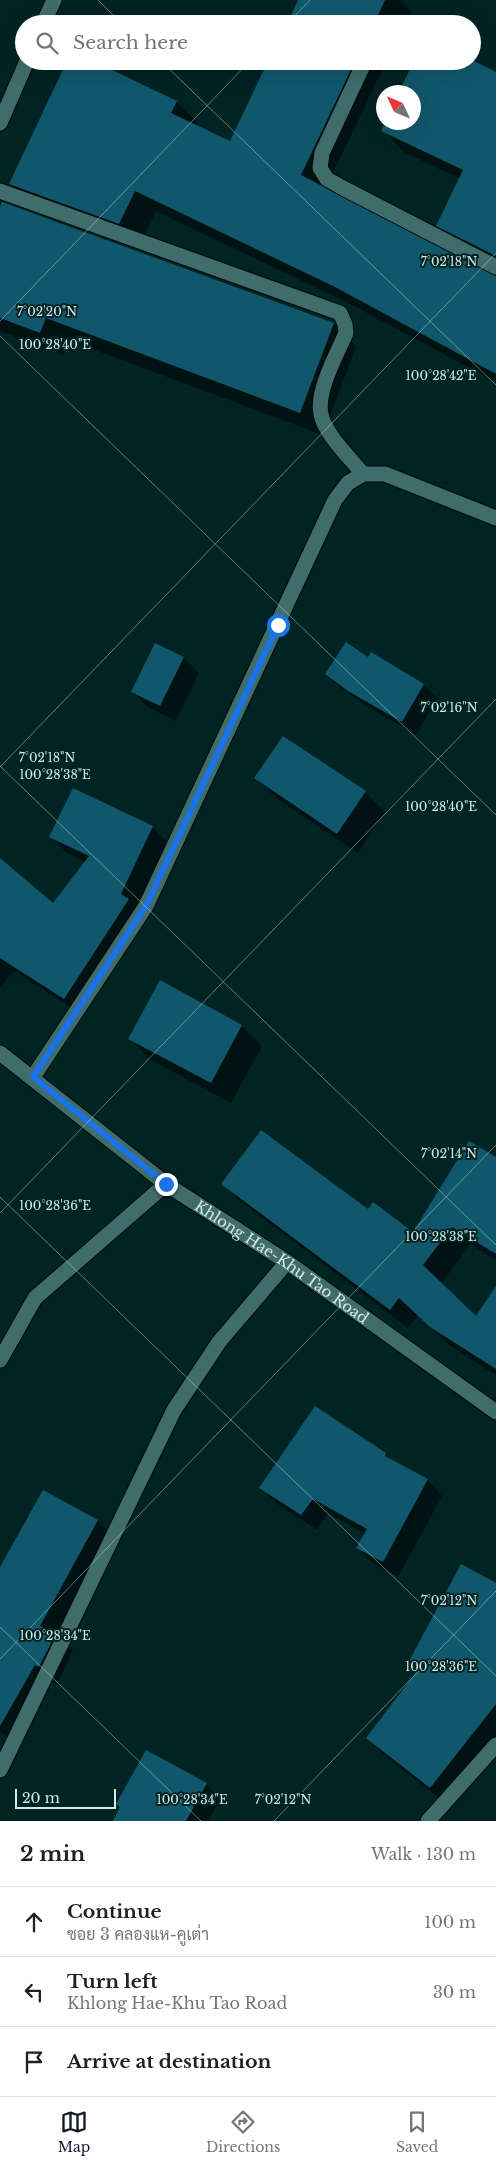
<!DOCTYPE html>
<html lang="en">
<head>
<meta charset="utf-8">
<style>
	:root { --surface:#fff; --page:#f6f6f6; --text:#202124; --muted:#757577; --line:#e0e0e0; --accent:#111827 }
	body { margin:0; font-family:"Libre Baskerville",Sarabun,serif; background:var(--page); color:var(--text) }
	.compass { position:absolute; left:376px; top:85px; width:45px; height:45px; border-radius:50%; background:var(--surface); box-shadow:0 5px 20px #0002; rotate:314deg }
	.scale { position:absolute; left:15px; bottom:12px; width:101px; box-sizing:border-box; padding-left:5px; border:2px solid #d1e9e8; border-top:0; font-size:14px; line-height:18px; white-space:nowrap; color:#d1e9e8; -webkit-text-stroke:4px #002323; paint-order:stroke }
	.stop { position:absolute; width:15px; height:15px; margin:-11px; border:4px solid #1a73e8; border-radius:50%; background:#fff }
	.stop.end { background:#1a73e8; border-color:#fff; box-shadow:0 1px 5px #0008 }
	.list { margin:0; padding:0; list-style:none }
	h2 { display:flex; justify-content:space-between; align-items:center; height:65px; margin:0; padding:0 20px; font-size:21px }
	h2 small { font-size:16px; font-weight:400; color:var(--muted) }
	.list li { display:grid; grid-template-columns:32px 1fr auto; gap:15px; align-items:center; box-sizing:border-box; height:70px; padding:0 20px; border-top:1px solid var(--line) }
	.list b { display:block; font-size:19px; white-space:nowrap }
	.list p { margin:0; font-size:16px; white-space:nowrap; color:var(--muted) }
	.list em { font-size:16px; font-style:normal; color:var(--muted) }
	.icon { flex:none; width:28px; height:28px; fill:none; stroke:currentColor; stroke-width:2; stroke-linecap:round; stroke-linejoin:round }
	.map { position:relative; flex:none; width:496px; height:1821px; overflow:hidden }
	.search { position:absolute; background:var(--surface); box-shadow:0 5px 20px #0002; left:15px; right:15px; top:15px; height:55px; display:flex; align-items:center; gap:12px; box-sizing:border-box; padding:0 18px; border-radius:28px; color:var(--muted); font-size:19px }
	.sheet { height:275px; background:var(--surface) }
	nav { display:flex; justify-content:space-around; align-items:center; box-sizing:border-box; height:70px; border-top:1px solid var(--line); background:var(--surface); font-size:14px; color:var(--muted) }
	nav a { display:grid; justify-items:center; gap:2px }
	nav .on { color:var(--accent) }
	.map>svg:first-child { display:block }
	.shadow { fill:#0007 }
	.building { fill:#11576c }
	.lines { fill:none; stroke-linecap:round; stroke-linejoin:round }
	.minor-casing { stroke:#000b0b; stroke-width:17 }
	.minor { stroke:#406d6c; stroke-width:15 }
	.route { stroke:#1a73e8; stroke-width:6 }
	.ticks { fill:none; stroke:#d1e9e8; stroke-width:1; stroke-opacity:0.45 }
	.labels { text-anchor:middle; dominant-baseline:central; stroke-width:4; stroke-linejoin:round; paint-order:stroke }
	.street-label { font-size:15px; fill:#d1e9e8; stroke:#002323 }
	.ticks-label { font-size:12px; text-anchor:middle; fill:#d1e9e8; stroke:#002323; stroke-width:4; stroke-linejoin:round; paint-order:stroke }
</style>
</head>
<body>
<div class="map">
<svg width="496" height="1821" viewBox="0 0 496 1821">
	<rect width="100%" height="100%" fill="#002323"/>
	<path class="shadow" d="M 299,0 L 400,0 L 411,11 L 405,24 L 288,24 Z
		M 270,61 L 387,61 L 325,189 L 496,278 L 496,382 L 358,308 L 156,211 L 140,244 L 31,205 L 10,184 L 176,102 L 198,123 L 196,126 L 230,143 Z
		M 416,61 L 496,73 L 496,266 L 459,247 L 438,225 L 460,179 L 404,152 L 383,130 L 414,122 L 414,92 L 401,92 Z
		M 3,203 L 334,324 L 356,347 L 323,435 L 68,340 L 63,355 L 0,331 L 0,210 Z
		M 156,645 L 184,658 L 199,673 L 175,721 L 148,707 L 132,692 Z
		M 372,654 L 424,685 L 437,698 L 416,735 L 363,704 L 340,687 L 326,674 L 369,659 Z
		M 256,778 L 365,792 L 385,812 L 358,853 L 276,798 Z
		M 152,827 L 169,843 L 137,909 L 81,1014 L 14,971 L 0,987 L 0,877 L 53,905 L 86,863 L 67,853 L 51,837 Z
		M 161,982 L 242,1026 L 262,1046 L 231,1103 L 150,1059 L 130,1039 Z
		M 496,1159 L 496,1260 L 470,1244 L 441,1284 L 477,1318 L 496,1288 L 496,1375 L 449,1345 L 418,1315 L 408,1328 L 241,1202 L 223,1184 L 368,1210 L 414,1234 Z
		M 385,1454 L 393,1462 L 427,1480 L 442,1496 L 398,1577 L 373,1563 L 358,1548 L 366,1534 L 328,1513 L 317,1530 L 276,1503 L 261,1488 Z
		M 44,1492 L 98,1521 L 115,1539 L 60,1638 L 73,1651 L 57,1684 L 52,1682 L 18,1742 L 0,1732 L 0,1569 Z
		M 496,1584 L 496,1750 L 451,1807 L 388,1758 L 367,1738 L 420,1670 L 410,1661 Z
		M 146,1752 L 206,1784 L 221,1799 L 208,1821 L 114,1821 Z"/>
	<path class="building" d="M 298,0 L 385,0 L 374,24 L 287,24 Z
		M 67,61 L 93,61 L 177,101 L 171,113 L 230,141 L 268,61 L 355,61 L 301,175 L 496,276 L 496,374 L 335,287 L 135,191 L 119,224 L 9,184 Z
		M 414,61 L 474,61 L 496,72 L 496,256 L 436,226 L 463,170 L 381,131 L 385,122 L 414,122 L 414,92 L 399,92 Z
		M 2,202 L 334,323 L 300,413 L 46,318 L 40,333 L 0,318 L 0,207 Z
		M 346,642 L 368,657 L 371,652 L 424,684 L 402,722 L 348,691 L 325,674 Z
		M 155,643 L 184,657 L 160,706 L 131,692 Z
		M 283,736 L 366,791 L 337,834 L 254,778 Z
		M 73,788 L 153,826 L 121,894 L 129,899 L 64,999 L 0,958 L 0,858 L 53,903 L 89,856 L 49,837 Z
		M 160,980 L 242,1025 L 211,1083 L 128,1039 Z
		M 261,1130 L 368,1209 L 373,1202 L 413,1232 L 469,1141 L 496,1157 L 496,1254 L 452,1227 L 423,1265 L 476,1316 L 496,1286 L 496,1369 L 430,1327 L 399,1298 L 390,1310 L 221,1184 Z
		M 315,1406 L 386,1453 L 385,1456 L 428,1479 L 383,1562 L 356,1548 L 367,1529 L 313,1499 L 301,1515 L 259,1488 Z
		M 43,1490 L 98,1520 L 40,1626 L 56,1633 L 39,1667 L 35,1665 L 0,1726 L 0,1567 Z
		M 461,1564 L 496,1583 L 496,1704 L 430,1788 L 366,1738 L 420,1667 L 409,1661 Z
		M 146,1750 L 207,1783 L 186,1821 L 113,1821 L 120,1807 L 116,1804 Z"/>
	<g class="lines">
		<defs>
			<g id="minor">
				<path d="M 43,24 L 54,0"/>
				<path d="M 365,61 L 322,153 L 320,168 L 327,179 L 343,188 L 496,267"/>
				<path d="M 0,123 L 27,61"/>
				<path d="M 0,191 L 340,313 L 345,324 L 346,333 C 337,354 316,391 321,414 C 324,433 351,459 363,474"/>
				<path id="s1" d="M 0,1053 L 166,1184 L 287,1262 L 496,1412"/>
				<path d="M 33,1077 L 146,906 L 335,500 L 348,483 L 363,474 L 385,474 L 496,518"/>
				<path d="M 0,1360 L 35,1298 L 166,1184"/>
				<path d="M 0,1770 L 174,1410 L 219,1342 L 287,1262"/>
				<path d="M 428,1821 L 496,1745"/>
			</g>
		</defs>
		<use href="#minor" class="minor-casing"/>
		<use href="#minor" class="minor"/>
	</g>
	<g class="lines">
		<path class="route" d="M 166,1184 L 33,1077 L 146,906 L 278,625"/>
	</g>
	<path class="ticks" d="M 98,0 L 122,24M 287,24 L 310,0M 161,61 L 496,385M 0,321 L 250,61M 0,336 L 496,815M 0,766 L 496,1245M 0,767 L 496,253M 0,1197 L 496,1676M 0,1213 L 496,699M 0,1627 L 201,1821M 0,1659 L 496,1145M 274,1821 L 496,1591"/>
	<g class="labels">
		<g class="street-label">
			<text stroke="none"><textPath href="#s1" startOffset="351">Khlong Hae-Khu Tao Road</textPath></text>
		</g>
	</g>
	<g class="ticks-label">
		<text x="449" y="266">7°02'18"N</text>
		<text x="47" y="316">7°02'20"N</text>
		<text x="55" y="349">100°28'40"E</text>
		<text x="441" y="380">100°28'42"E</text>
		<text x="449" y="712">7°02'16"N</text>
		<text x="47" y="762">7°02'18"N</text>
		<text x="55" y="779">100°28'38"E</text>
		<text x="441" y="811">100°28'40"E</text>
		<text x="449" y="1158">7°02'14"N</text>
		<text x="55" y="1210">100°28'36"E</text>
		<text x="441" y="1241">100°28'38"E</text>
		<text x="449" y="1605">7°02'12"N</text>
		<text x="55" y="1640">100°28'34"E</text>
		<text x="441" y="1671">100°28'36"E</text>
		<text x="283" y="1804">7°02'12"N</text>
		<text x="192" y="1804">100°28'34"E</text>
	</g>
</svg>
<svg class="compass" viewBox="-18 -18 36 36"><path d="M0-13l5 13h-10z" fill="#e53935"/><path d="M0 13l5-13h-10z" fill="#757577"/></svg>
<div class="scale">20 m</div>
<div class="stop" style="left:278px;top:625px"></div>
<div class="stop end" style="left:166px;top:1184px"></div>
<div class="search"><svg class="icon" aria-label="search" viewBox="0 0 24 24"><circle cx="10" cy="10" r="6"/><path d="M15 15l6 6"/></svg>Search here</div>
</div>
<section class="sheet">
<h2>2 min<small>Walk · 130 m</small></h2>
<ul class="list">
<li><svg class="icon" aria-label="ahead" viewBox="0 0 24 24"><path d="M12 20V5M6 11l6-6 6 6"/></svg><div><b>Continue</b><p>ซอย 3 คลองแห-คูเต่า</p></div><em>100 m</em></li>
<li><svg class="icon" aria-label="left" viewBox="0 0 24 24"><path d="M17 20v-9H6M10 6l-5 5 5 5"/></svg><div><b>Turn left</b><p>Khlong Hae-Khu Tao Road</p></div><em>30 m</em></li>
<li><svg class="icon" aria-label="arrive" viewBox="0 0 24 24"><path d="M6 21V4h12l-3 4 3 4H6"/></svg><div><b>Arrive at destination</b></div></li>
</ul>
</section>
<nav>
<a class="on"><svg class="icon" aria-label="map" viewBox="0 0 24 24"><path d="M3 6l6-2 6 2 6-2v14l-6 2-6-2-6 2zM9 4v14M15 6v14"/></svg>Map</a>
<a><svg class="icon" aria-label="directions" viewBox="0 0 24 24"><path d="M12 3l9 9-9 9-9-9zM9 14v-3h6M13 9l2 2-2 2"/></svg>Directions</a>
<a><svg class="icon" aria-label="saved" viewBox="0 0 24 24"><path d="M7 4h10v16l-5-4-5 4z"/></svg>Saved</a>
</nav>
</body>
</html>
